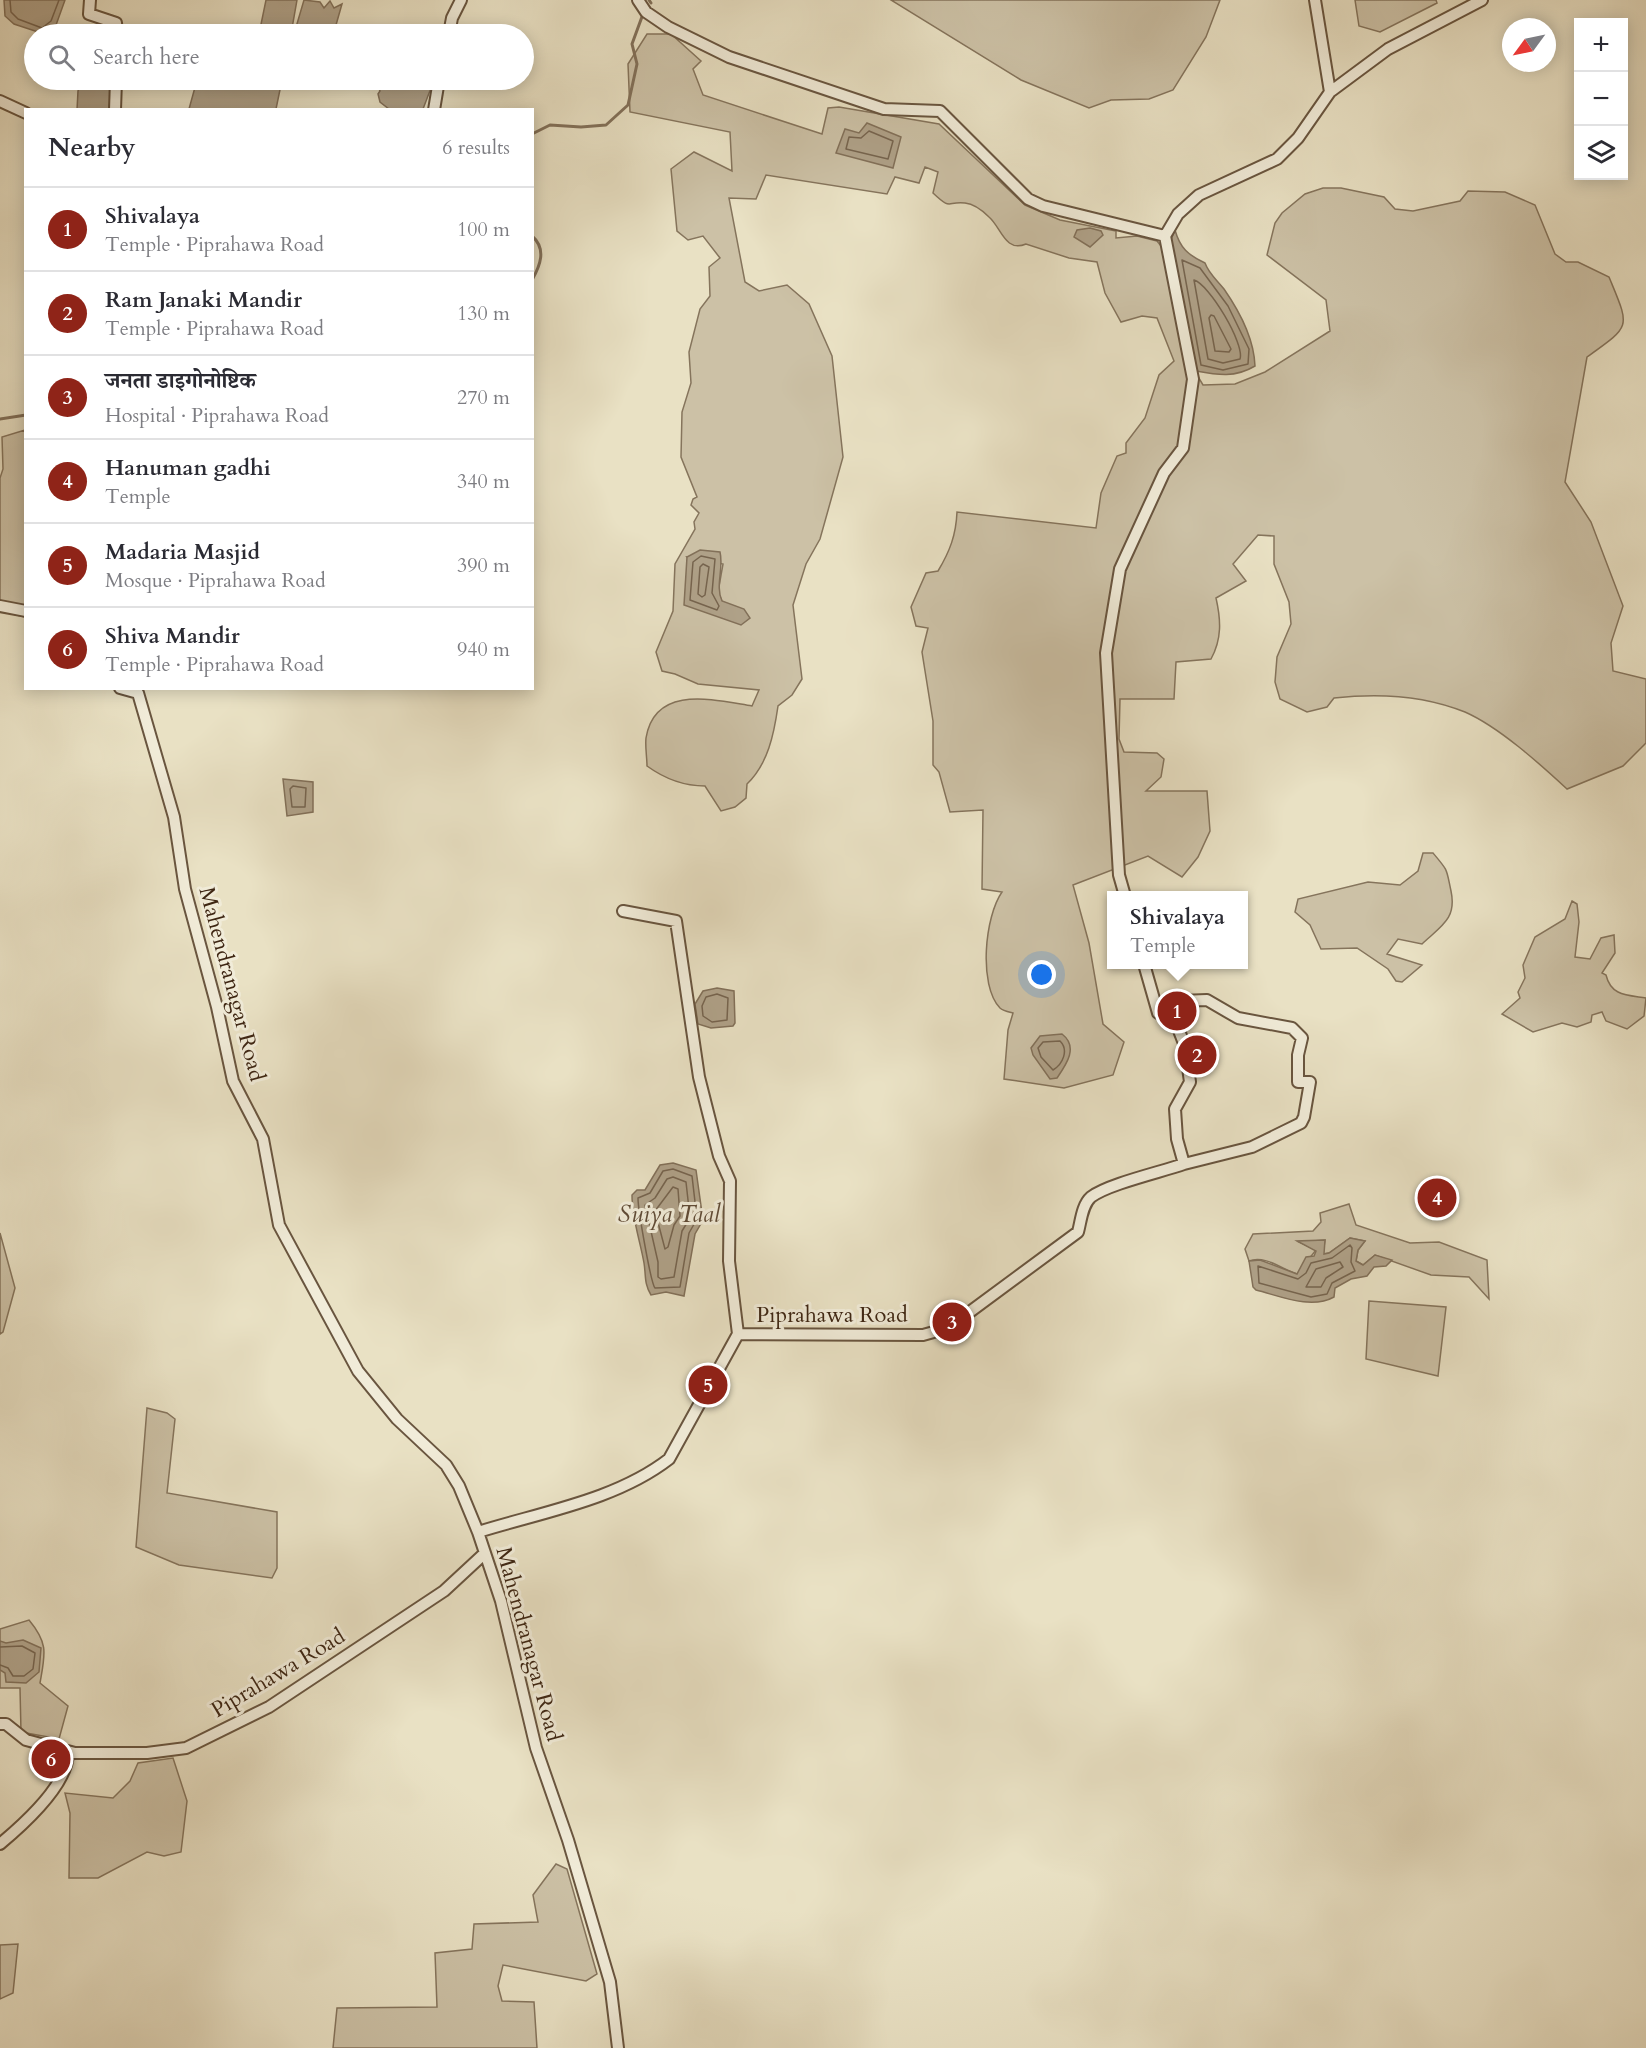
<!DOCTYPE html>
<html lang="en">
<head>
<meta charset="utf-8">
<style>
	:root { --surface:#fff; --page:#f7f7f7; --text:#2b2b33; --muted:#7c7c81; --line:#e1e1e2; --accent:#8f2418 }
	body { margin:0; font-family:Cardo,"Noto Serif Devanagari",serif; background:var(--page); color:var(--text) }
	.controls { position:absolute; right:18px; top:18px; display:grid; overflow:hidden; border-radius:0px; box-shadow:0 3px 15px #0003 }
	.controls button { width:54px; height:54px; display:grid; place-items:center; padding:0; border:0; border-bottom:2px solid var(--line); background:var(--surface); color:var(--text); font:30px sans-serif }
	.compass { position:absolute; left:1502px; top:18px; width:54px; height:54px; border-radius:50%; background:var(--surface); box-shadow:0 3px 15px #0003; rotate:237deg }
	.you { position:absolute; left:1042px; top:975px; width:21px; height:21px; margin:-15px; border:4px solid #fff; border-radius:50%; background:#1a73e8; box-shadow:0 0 0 9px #1a73e833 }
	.badge { display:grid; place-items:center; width:39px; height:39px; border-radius:50%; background:var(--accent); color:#fff; font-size:20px; font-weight:700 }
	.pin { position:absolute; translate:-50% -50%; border:3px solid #fff; box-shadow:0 2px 6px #0006 }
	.popup { position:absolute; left:1107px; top:891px; width:141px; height:78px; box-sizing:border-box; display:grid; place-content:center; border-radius:0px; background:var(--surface); filter:drop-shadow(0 2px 4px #0005); font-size:20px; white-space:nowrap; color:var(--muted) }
	.popup b { font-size:22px; color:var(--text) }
	.popup::after { content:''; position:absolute; left:50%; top:100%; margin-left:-12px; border:12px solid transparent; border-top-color:var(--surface) }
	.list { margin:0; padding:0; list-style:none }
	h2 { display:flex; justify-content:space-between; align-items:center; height:78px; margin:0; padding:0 24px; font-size:26px }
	h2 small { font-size:20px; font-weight:400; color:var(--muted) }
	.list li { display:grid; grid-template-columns:39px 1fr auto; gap:18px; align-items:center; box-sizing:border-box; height:84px; padding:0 24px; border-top:2px solid var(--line) }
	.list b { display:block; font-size:22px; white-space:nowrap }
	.list p { margin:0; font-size:20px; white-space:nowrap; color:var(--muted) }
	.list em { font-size:20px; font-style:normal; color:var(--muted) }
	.icon { flex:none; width:33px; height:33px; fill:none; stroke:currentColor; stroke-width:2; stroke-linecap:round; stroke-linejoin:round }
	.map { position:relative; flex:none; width:1646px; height:2048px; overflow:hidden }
	.search { position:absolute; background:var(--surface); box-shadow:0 3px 15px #0003; left:24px; top:24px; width:510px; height:66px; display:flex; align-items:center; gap:15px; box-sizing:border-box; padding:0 21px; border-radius:33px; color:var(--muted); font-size:22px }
	.panel { position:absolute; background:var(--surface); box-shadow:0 3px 15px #0003; left:24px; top:108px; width:510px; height:582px; border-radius:0px }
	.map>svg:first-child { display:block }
	.green { fill:#ccc1a6; stroke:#85745c; stroke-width:1.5; fill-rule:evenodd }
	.water { fill:#afa188; stroke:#827059; stroke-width:1.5 }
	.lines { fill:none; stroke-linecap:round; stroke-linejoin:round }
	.shore { stroke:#76644e; stroke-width:1.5 }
	.stream { stroke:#827059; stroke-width:3 }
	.minor-casing { stroke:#69553f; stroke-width:14 }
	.minor { stroke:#f1ecd9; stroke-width:10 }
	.labels { text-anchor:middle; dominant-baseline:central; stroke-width:6; stroke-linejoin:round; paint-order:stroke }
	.street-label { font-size:22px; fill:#3e2613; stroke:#f1ecd9 }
	.water-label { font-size:24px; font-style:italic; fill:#604b36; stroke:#f1ecd9 }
</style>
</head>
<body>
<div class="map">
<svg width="1646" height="2048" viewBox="0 0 1646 2048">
	<rect width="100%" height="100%" fill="#e9e1c4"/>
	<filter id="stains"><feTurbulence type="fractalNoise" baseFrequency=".00333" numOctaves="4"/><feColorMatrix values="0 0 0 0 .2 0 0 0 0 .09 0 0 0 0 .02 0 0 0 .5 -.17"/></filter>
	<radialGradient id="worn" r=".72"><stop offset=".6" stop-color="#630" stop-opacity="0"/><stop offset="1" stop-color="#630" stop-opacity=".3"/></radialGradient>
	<path class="green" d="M 891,0 L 1220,0 L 1206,37 L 1173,90 L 1149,99 L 1111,100 L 1089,108 L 1021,80 Z
		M 1355,0 L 1436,0 L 1437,3 L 1380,32 L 1359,26 Z
		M 647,34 L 671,34 L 701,61 L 693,69 L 703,95 L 822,134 L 828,108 L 839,107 L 939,124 L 1025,205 L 1060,220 L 1116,231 L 1116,238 L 1137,236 L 1157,241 L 1169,256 L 1191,365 L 1203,385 L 1235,384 L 1265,372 L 1330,331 L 1326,300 L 1267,255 L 1275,223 L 1282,213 L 1305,194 L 1323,188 L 1341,188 L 1384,197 L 1395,209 L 1413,211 L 1460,201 L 1468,191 L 1505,192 L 1535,205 L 1555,254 L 1566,262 L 1578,262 L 1609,277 C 1630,328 1632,325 1587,357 L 1565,482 L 1591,522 L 1623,606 L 1611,643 L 1613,671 L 1646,679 L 1646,743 L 1623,766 L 1567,789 C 1540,764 1499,727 1465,712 C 1423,695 1378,693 1334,698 L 1327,707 L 1307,712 L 1280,699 L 1275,682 L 1277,657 L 1291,624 L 1289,602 L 1274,564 L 1274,536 L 1258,535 L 1233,564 L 1246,581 L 1216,598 C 1221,620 1222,639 1211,659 L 1176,662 L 1174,699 L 1120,699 L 1119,739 L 1124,752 L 1157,753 L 1164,759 L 1161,777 L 1146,791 L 1207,791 L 1210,831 L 1198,857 L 1182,877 L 1148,856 L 1073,885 L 1089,943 L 1103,1024 L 1124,1042 L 1113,1075 L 1064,1088 L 1004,1079 L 1008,1030 L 1013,1013 C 1009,1012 1003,1011 1000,1008 C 978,985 985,916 1002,892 L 982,889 L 983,810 L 950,812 L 939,772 L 933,765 L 933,721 L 922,652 L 928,628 L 916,626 L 911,607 L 926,573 L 938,571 C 950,551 956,535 957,512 L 1096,528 L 1101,493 L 1117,456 L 1126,453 L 1126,443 L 1145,418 L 1159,375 L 1174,361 L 1157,318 L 1142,316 L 1121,322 L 1105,293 L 1097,262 L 1069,258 L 1026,244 C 1005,253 1001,227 989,217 C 983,211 975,204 965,203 C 946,201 952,211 933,193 L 938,172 L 925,167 L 919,183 L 895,177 L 887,194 L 766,175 L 756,199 L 729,198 L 745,282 L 759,291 L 787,285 L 809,304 L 832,356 L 843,457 L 820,539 L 806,564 L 793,605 L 802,679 L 792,695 L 778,706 C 774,734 768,764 747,784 L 746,798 L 735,807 L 721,811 L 705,786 C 683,786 665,779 647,766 C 647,757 645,747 646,738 C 655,684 714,700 752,706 L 759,690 L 698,684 L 675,674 L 662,671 L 656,652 L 673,611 L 675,564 L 695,529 L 694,522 L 699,513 L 691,505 L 693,499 L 697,497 L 681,457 L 682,412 L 691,383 L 689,352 L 700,309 L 710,296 L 709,267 L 720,258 L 703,236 L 688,240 L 677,231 L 671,169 L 694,152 L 732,171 L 730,132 L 630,112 L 628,64 ZM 687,557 L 723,564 L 718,592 L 722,601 Z
		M 25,430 L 25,617 L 0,611 L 0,478 L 3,469 L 2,437 Z
		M 1423,853 L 1433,853 C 1449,872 1446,868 1451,891 C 1457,919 1441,926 1422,944 L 1398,939 L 1387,954 L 1422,965 L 1402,982 L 1396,981 L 1388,969 L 1357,948 L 1321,949 L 1310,925 L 1295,912 L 1298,899 L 1368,882 L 1400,885 L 1418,871 Z
		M 1572,901 L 1577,904 L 1579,922 L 1575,957 L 1590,959 L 1601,938 L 1614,935 L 1615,953 L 1602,973 L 1606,975 C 1611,996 1627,995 1646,998 L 1644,1016 L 1627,1029 L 1606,1021 L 1602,1012 L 1592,1015 L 1591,1022 L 1577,1027 L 1562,1023 L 1533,1032 L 1502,1014 L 1520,998 L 1518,992 L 1525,978 L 1523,965 L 1535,937 L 1565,919 Z
		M 1349,1204 L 1356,1225 L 1410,1243 L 1439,1242 L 1487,1260 L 1489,1299 L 1469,1277 L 1431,1275 L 1375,1255 L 1363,1265 L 1356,1261 L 1358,1250 L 1365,1241 L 1350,1238 L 1329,1253 L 1323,1254 L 1325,1240 L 1299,1242 L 1316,1250 L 1297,1274 C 1282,1269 1265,1255 1249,1261 L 1245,1249 L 1253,1234 L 1313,1231 L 1321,1222 L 1320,1213 Z
		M 0,1233 L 15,1288 L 3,1332 L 0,1334 Z
		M 1369,1301 L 1446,1307 L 1438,1376 L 1366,1359 Z
		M 147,1408 L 167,1413 L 175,1419 L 167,1493 L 277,1512 L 277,1568 L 272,1578 L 179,1565 L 136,1547 Z
		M 29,1620 C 49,1644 45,1654 40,1683 L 68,1706 L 59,1739 L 21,1732 L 20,1688 L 0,1688 L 0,1629 Z
		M 173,1758 L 187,1801 L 181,1852 L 164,1856 L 147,1852 L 98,1878 L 69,1878 L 70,1813 L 65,1793 L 113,1798 L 130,1781 L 138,1763 Z
		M 556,1864 L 567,1869 L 597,1974 L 586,1981 L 503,1965 L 498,1986 L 502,2001 L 534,2002 L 537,2048 L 333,2048 L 337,2008 L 437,2007 L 435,1953 L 472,1949 L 474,1924 L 538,1922 L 533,1895 Z
		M 18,1944 L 13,1993 L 0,1999 L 0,1945 Z"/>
	<path class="water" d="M 4,0 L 65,0 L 56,25 L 44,34 L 14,24 L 5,16 Z
		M 266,0 L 297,0 L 291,34 L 259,34 Z
		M 304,0 L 320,2 L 324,8 L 330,1 L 334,8 L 342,4 L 336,25 L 340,32 L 338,34 L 325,31 L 324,34 L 294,34 Z
		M 82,80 L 112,80 L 109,109 L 77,110 L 78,91 Z
		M 197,80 L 282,80 L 276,109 L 189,109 Z
		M 375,80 L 424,80 L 431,88 L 423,109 L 389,109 L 380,102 L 378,94 L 380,91 Z
		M 867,123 L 901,137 L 893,168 L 836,153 L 845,129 L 859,133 Z
		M 1090,228 L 1101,231 L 1103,235 L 1090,247 L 1074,237 L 1077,230 Z
		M 1175,230 C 1180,248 1188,255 1205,263 C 1209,274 1217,280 1224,289 C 1240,312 1254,338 1255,366 C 1235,378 1218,375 1196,371 L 1170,242 Z
		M 700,550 L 720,552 C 724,568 715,586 722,601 L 744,609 L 750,618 L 741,625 L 684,605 L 687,557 Z
		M 283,779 L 313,782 L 313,812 L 287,816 Z
		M 717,988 L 734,991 L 735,1023 L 733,1026 L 711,1028 L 698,1024 L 695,1004 L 703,991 Z
		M 1062,1034 C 1079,1047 1066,1065 1057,1078 L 1050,1079 L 1033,1055 L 1031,1048 L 1040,1036 Z
		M 673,1163 L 696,1170 L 703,1220 L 695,1234 L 684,1296 L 666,1292 L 651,1295 C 644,1284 646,1275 644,1263 C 640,1240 632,1219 632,1195 L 637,1190 L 645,1190 L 660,1165 Z
		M 1350,1238 L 1365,1241 L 1358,1250 L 1356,1261 L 1363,1265 L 1375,1255 L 1392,1260 L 1386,1266 L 1374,1267 L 1367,1276 L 1351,1279 L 1335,1288 L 1334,1297 C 1311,1310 1280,1296 1256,1290 L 1253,1287 L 1249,1261 L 1260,1260 L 1297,1274 L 1306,1257 L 1314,1256 L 1316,1251 L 1297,1241 L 1325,1240 L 1324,1254 L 1329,1253 Z
		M 23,1640 L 41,1648 L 39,1672 L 26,1683 L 6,1682 L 5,1673 L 0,1670 L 0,1641 L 6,1643 Z"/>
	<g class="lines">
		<path class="shore" d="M 10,0 L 11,12 L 18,19 L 42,28 L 51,21 L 59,0
			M 869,131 L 893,141 L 888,159 L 846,149 L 849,137 L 861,138 Z
			M 1182,260 L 1200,268 L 1228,306 L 1249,349 L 1248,364 L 1223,370 L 1201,365 Z
			M 1194,280 C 1209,284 1245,344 1240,359 L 1223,363 L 1208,359 Z
			M 1211,315 L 1214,316 L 1231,349 L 1229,352 L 1215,351 L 1209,318 Z
			M 701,556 L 715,559 L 712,593 L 719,606 L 717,610 L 690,600 L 693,562 Z
			M 703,564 L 709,567 L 705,595 L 702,597 L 698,594 L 700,567 Z
			M 293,786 L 306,788 L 305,807 L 292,807 L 290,789 Z
			M 717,994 L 728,998 L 727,1020 L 712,1022 L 703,1016 L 702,1006 L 706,997 Z
			M 1060,1041 C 1069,1050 1063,1064 1053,1070 L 1041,1057 L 1038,1048 L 1043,1042 Z
			M 673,1169 L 692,1176 L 697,1219 L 689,1233 L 680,1287 L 655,1288 C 651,1284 638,1210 638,1198 L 650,1193 L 663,1171 Z
			M 673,1177 L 686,1182 L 690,1218 L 682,1231 L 674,1277 L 661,1279 L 658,1277 L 658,1262 L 645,1205 L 655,1198 L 667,1179 Z
			M 673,1187 L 678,1189 L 680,1216 L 674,1225 L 668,1247 L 665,1249 L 655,1211 Z
			M 1350,1245 L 1352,1248 L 1351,1262 L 1355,1271 L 1332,1283 L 1327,1294 L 1311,1297 L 1259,1283 L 1258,1266 L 1298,1279 L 1306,1273 L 1311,1263 L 1332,1258 Z
			M 1340,1262 L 1343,1267 L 1326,1278 L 1321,1287 L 1306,1287 L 1316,1269 Z
			M 0,1647 L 22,1646 L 35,1653 L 33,1669 L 24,1676 L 13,1676 L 8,1668 L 0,1665"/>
		<path class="stream" d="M 649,0 L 651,3
			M 532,134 L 550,125 L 581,127 L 606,125 L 628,105 L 637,64 L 632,44 L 643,14
			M 532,236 C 547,249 540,266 532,280
			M 0,419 L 26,415"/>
		<defs>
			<path id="minor" d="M 90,0 L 89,14 L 116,23 L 117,34
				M 638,0 L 646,12 L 668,27 L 729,57 L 884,109 L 940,111 L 1028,199 L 1043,206 L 1165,236 L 1193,379 L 1183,448 L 1164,473 L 1120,569 L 1106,653 L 1119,875 L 1125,896
				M 1315,0 L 1330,92
				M 449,34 L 452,18 L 461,0
				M 0,101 L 26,113
				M 115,110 L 116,80
				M 434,110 L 439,80
				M 1165,236 L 1178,214 L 1199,195 L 1277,159 L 1298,138 L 1330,92 L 1388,49 L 1482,0
				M 0,606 L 26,611
				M 120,688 L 138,693 L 174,817 L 185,889 L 217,1007 L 233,1081 L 263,1139 L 279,1225 L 358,1371 L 397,1419 L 446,1465 L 459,1486 L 478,1532 L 501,1601 L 536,1748 L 568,1840 L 610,1982 L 618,2048
				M 623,911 L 676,921 L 699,1077 L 719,1156 L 730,1181 L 729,1261 L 738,1334
				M 1144,964 L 1158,1013
				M 1158,1013 L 1180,1001 L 1207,1000 L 1238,1018 L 1292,1028 L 1302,1038 L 1298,1055 L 1298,1082 L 1310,1082 L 1304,1117 L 1301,1123 L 1252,1147 L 1184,1164
				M 478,1532 C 542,1512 616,1500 669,1459 L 738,1334 L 923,1335 L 948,1328 L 1078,1232 C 1081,1221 1082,1205 1091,1197 C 1108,1184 1161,1172 1184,1164 L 1177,1139 L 1175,1109 L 1190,1082 L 1185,1046 L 1176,1023 L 1158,1013
				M 0,1724 L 6,1724 L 26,1740 L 75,1753 L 147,1753 L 186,1748 L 269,1707 L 444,1591 L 485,1553
				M 0,1844 C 24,1824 69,1784 68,1752 L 75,1753"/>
		</defs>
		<use href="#minor" class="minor-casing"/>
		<use href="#minor" class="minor"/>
	</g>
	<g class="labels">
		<g class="street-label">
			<text transform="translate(232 984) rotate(75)">Mahendranagar Road</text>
			<text x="832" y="1315">Piprahawa Road</text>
			<text transform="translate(529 1644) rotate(75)">Mahendranagar Road</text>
			<text transform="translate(278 1673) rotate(-31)">Piprahawa Road</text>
		</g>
		<g class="water-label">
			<text x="669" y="1214">Suiya Taal</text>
		</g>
	</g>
	<rect width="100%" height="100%" filter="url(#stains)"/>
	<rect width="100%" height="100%" fill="url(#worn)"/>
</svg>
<div class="controls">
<button>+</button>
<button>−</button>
<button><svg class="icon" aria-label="layers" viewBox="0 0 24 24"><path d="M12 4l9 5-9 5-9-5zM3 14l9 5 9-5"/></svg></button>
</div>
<svg class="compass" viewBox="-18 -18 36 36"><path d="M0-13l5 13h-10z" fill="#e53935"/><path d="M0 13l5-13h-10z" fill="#7c7c81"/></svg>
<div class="you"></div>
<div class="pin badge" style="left:1177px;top:1011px">1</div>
<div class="popup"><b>Shivalaya</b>Temple</div>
<div class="pin badge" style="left:1197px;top:1055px">2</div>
<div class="pin badge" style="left:952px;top:1322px">3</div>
<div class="pin badge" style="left:1437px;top:1198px">4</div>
<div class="pin badge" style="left:708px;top:1385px">5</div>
<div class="pin badge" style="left:51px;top:1759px">6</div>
<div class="search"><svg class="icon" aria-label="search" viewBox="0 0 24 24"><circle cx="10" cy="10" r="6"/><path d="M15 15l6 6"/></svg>Search here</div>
<section class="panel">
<h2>Nearby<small>6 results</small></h2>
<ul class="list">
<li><span class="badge">1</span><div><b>Shivalaya</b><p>Temple · Piprahawa Road</p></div><em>100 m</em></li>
<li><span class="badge">2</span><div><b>Ram Janaki Mandir</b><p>Temple · Piprahawa Road</p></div><em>130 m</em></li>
<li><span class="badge">3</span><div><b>जनता डाइगोनोष्टिक</b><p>Hospital · Piprahawa Road</p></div><em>270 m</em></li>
<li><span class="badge">4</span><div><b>Hanuman gadhi</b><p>Temple</p></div><em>340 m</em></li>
<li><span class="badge">5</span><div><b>Madaria Masjid</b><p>Mosque · Piprahawa Road</p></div><em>390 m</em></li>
<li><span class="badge">6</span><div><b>Shiva Mandir</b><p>Temple · Piprahawa Road</p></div><em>940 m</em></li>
</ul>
</section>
</div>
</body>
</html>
